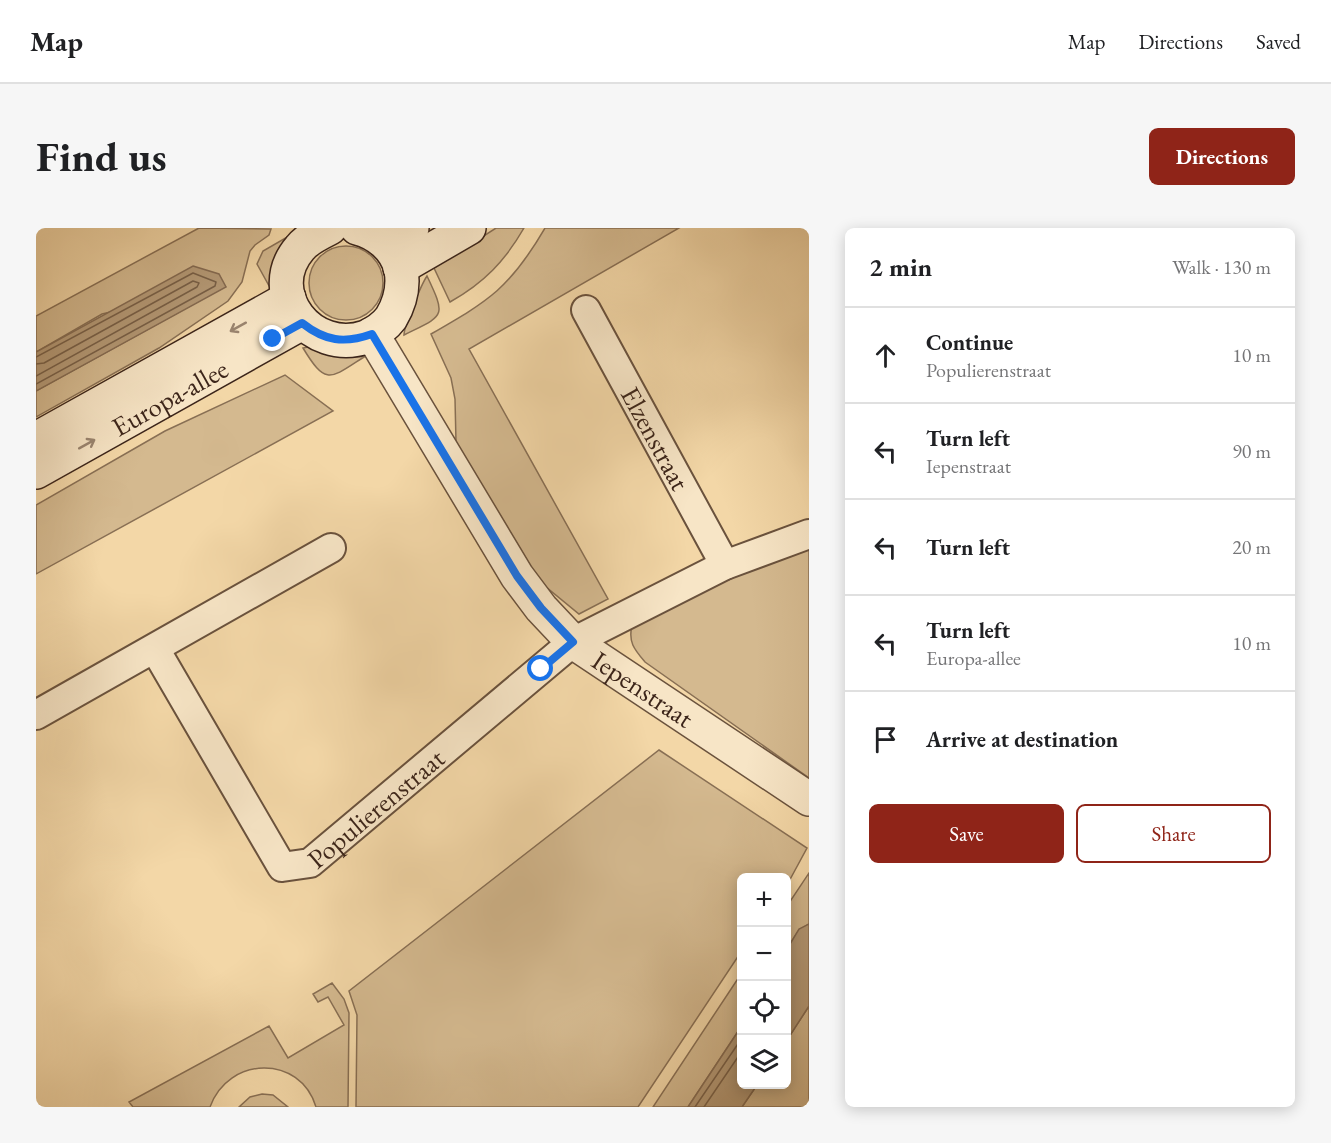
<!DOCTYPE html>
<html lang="en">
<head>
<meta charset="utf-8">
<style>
	:root { --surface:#fff; --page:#f6f6f6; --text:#202124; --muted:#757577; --line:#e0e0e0; --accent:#8f2418 }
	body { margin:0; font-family:"EB Garamond",serif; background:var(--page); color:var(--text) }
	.controls { position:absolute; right:18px; bottom:18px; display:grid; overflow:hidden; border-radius:9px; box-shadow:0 3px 15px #0003 }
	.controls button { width:54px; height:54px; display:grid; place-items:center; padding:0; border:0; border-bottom:2px solid var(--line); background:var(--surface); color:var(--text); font:30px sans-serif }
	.stop { position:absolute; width:18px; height:18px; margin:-14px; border:4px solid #1a73e8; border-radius:50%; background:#fff }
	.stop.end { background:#1a73e8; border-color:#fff; box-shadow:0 2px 6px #0008 }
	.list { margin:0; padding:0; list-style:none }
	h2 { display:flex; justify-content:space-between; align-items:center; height:78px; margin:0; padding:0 24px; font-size:26px }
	h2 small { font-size:20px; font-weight:400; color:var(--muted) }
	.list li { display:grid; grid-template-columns:39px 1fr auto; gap:18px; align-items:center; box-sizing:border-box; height:96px; padding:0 24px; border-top:2px solid var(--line) }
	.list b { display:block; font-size:22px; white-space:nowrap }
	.list p { margin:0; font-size:20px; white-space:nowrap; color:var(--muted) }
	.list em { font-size:20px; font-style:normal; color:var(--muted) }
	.actions { display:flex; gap:12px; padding:18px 24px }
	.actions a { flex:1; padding:14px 0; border:2px solid var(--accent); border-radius:9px; text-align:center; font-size:21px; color:var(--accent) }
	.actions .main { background:var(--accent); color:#fff }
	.icon { flex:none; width:33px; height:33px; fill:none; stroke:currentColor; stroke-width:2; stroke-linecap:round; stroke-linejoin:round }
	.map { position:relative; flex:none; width:773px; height:879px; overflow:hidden; border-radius:9px }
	header { display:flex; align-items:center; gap:36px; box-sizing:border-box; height:84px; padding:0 30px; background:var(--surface); border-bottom:2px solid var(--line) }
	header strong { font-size:28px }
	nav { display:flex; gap:33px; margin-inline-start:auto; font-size:21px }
	.intro { display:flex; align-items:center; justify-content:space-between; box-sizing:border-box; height:144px; padding:0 36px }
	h1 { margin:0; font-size:42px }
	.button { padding:15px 27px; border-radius:9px; background:var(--accent); color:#fff; font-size:21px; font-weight:700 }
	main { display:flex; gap:36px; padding:0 36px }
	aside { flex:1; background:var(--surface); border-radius:9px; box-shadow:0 3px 15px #0003 }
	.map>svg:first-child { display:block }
	.green { fill:#d4b98f; stroke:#886f54; stroke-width:1.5 }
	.water { fill:#b59a77; stroke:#856b52; stroke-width:1.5 }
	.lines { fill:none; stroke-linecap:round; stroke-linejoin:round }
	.shore { stroke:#786048; stroke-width:1.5 }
	.minor-casing { stroke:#6a523d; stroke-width:32 }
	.tertiary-casing { stroke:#6a523d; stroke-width:36 }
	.secondary-casing { stroke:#3c251a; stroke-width:36 }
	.minor { stroke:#f7e5c6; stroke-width:28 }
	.tertiary { stroke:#f7e5c6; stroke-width:33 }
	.secondary { stroke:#f7e5c6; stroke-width:33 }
	.oneway { stroke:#9a8570 }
	.route { stroke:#1a73e8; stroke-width:8 }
	.labels { text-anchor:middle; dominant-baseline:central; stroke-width:4.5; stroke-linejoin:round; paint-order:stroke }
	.street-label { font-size:27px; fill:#3c251a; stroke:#f7e5c6 }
</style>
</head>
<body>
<header>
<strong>Map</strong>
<nav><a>Map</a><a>Directions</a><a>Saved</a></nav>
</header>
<div class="intro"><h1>Find us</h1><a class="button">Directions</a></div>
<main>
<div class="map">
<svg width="773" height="879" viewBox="0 0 773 879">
	<rect width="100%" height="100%" fill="#f3d7a7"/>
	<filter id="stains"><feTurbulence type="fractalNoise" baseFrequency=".00333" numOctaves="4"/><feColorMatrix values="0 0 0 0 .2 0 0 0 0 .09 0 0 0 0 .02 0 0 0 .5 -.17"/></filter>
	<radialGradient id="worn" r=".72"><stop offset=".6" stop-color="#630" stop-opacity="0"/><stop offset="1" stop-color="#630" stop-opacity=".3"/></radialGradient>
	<path class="green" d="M 163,0 L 235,1 L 233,7 L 219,17 L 214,23 L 206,54 L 192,73 L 123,120 L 0,189 L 0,163 L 190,58 L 66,86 L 0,124 L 0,88 Z
		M 460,0 L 488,0 C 469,33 448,55 414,74 L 398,40 Z
		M 509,0 L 643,0 L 433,121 L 572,371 L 543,386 L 504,354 L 420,214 L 419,171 L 415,150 L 395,106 C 454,72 474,60 509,0 Z
		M 260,4 L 237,65 L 221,36 L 227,23 Z
		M273 55a37 37 0 1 1 74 0a37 37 0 1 1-74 0Z
		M 391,48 C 411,90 408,87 368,107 C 368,98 385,57 391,48 Z
		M 277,118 L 292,124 L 328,129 C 294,151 290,158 267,120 Z
		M 249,147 L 297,183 L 0,346 L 0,277 L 129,203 Z
		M 773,318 L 773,550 L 609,434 C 598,421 592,414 596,397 L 697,349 Z
		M 623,522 L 771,620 L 751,657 L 750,650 L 706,650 L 705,724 L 602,879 L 320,879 L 321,787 L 313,763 Z
		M 773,645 L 773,696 L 763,702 L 751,721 L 751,678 Z
		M 705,746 L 705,799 L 652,879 L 617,879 Z
		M 296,755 L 308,771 L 313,785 L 312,879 L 280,879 C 264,826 192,828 174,879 L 97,879 L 93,874 L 233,798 L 252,830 L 308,797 L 292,769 L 282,774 L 277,766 Z
		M 773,778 L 773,879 L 706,879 L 721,857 L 750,856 L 751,812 Z
		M 226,866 L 237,867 L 252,879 L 203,879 L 214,869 Z"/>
	<path class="water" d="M 157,38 L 183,46 L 190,59 L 0,163 L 0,124 Z
		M 773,696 L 773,778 L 751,812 L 751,721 L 763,701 Z
		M 705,799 L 706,856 L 721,857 L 706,879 L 652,879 Z"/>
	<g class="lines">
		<path class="shore" d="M 0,129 L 157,45 L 180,54 L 179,58 L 0,156
			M 0,136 L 8,135 L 157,53 L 163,55 L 161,59 L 0,148
			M 659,879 L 706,810
			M 668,879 L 706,823"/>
		<defs>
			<g id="minor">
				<path id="s1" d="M 550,82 L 689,337"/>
				<path id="s2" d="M 119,421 L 246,639 L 274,635 L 537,414 L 689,337 L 773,306"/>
				<path d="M 0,487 L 295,320"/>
			</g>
			<g id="tertiary">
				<path id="s3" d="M 336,106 L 481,348 L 505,380 L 537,414 L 773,571"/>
			</g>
			<g id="secondary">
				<path d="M 294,0 C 284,5 271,11 264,20 C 225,65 276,128 330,109 C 339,105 349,98 355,90 C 364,75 368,59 365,42 C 360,20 341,5 321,0"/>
				<path d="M 349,14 L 376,0"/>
				<path d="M 364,40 L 433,0"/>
				<path d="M 0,211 L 253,70"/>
				<path id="s4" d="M 0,244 L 266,95"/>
			</g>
		</defs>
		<use href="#minor" class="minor-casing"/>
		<use href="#tertiary" class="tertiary-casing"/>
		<use href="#secondary" class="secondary-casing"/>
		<use href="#minor" class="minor"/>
		<use href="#tertiary" class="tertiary"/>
		<use href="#secondary" class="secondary"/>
	</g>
	<defs><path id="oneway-shaft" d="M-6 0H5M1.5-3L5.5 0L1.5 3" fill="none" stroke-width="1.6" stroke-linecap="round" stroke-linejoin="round" transform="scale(1.5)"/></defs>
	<g class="oneway">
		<use href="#oneway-shaft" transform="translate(202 99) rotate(151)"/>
		<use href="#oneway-shaft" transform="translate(51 216) rotate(-29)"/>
	</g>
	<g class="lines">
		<path class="route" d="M 237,111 L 266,95 C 289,113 308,116 336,106 L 481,348 L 505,380 L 537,414 L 505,441"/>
	</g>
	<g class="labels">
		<g class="street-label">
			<text stroke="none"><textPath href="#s4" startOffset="153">Europa-allee</textPath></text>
			<text stroke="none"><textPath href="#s1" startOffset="146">Elzenstraat</textPath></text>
			<text stroke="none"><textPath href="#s3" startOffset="453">Iepenstraat</textPath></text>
			<text stroke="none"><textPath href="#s2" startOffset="366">Populierenstraat</textPath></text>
		</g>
	</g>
	<rect width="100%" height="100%" filter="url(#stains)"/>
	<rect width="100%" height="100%" fill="url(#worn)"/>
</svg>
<div class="controls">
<button>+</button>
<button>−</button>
<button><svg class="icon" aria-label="locate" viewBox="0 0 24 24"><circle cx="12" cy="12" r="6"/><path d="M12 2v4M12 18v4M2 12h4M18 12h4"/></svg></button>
<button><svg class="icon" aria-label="layers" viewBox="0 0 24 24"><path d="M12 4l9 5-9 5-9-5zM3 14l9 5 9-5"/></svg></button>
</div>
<div class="stop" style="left:505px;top:441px"></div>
<div class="stop end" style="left:237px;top:111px"></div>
</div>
<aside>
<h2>2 min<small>Walk · 130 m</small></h2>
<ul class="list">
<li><svg class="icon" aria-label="ahead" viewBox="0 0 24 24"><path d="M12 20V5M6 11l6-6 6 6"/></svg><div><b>Continue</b><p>Populierenstraat</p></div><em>10 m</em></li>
<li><svg class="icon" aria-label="left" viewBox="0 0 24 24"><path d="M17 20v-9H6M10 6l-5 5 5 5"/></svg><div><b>Turn left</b><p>Iepenstraat</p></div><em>90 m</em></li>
<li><svg class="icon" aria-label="left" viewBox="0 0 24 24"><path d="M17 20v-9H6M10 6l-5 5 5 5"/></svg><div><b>Turn left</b></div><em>20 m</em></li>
<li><svg class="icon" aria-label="left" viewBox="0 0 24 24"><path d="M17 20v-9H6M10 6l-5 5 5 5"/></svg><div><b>Turn left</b><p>Europa-allee</p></div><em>10 m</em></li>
<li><svg class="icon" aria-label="arrive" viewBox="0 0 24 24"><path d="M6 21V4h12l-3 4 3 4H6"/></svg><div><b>Arrive at destination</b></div></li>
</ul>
<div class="actions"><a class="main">Save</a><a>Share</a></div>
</aside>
</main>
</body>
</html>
